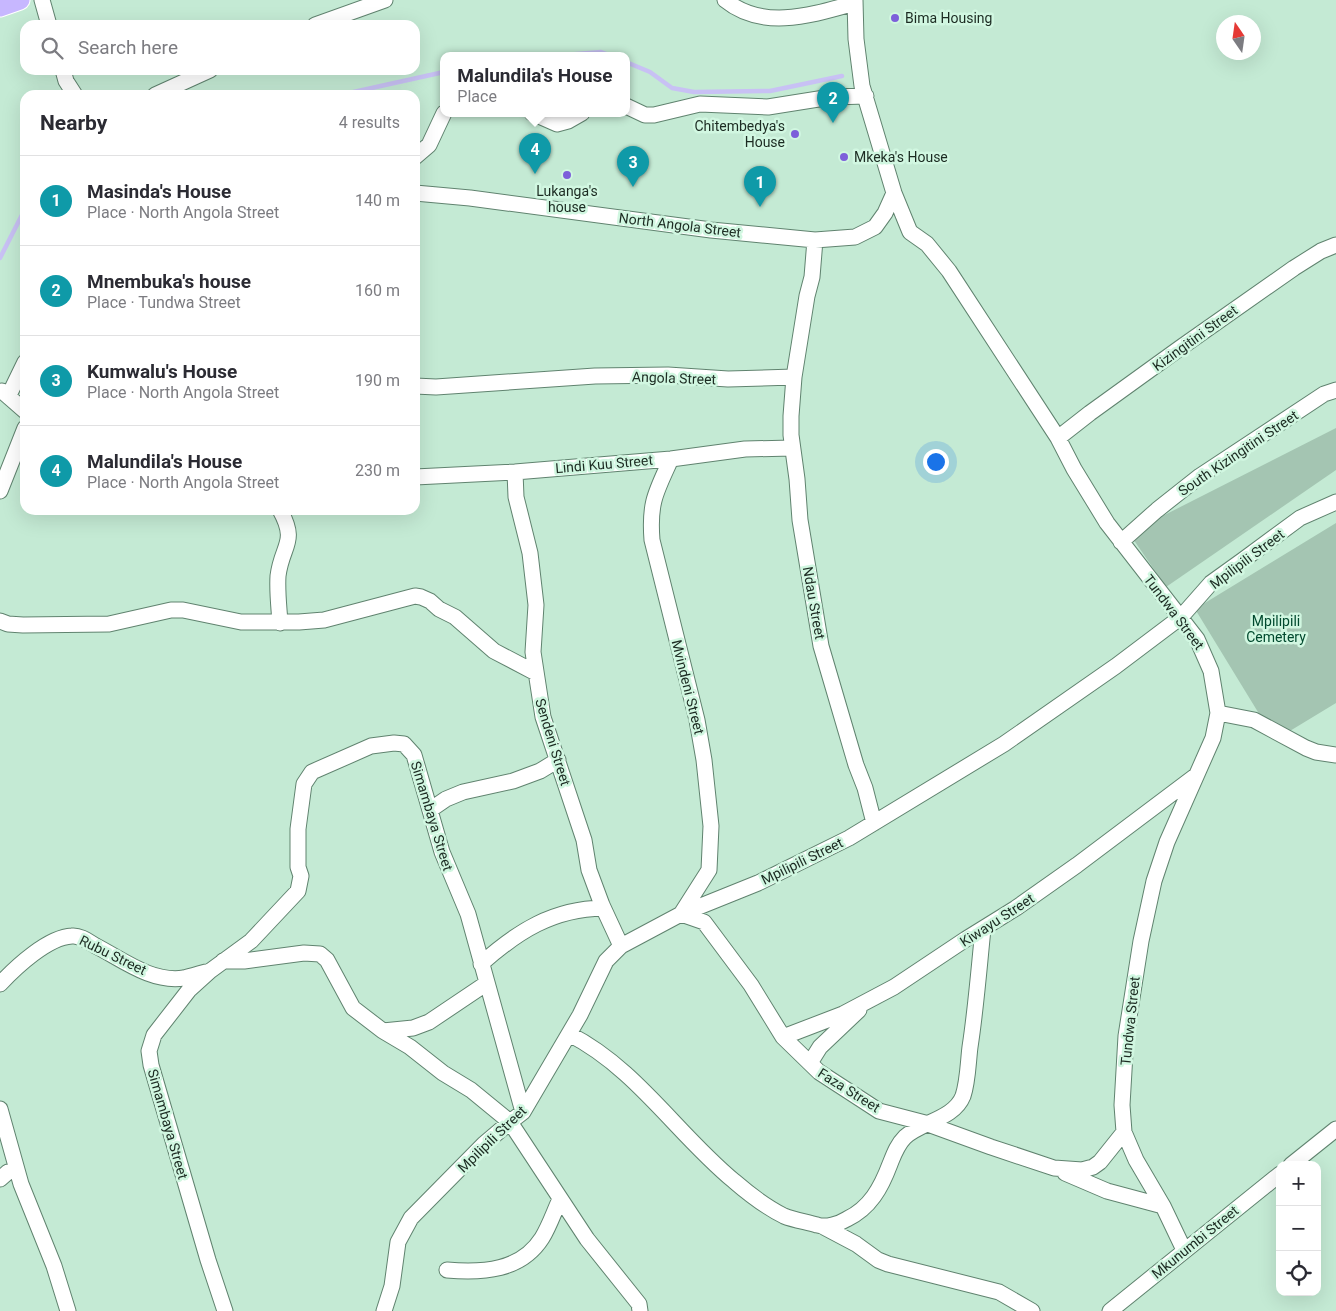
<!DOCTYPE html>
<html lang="en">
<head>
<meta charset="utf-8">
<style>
	:root { --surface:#fff; --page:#f2f2f3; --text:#2b2b33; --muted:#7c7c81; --line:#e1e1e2; --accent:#0f766e }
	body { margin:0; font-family:Roboto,sans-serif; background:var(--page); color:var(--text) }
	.controls { position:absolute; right:15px; bottom:15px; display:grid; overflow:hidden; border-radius:10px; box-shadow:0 5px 20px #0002 }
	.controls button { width:45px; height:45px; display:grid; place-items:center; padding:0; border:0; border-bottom:1px solid var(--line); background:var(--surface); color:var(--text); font:25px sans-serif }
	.compass { position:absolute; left:1216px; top:15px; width:45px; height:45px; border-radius:50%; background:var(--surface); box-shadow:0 5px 20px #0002; rotate:347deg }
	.you { position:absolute; left:935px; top:461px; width:18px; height:18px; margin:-12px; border:4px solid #fff; border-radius:50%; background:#1a73e8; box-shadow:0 0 0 8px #1a73e833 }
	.badge { display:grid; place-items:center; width:32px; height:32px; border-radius:50%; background:var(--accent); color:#fff; font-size:16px; font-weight:700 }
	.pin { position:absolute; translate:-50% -41px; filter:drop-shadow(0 1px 2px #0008) }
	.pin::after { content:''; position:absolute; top:26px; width:18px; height:15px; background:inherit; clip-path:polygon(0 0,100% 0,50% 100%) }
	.popup { position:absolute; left:440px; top:52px; width:190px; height:65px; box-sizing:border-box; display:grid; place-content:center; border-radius:10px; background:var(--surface); filter:drop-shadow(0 1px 4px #0005); font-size:16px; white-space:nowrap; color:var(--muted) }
	.popup b { font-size:19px; color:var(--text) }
	.popup::after { content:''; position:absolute; left:50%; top:100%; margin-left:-10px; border:10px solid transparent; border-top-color:var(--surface) }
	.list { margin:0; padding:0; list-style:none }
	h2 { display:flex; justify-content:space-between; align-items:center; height:65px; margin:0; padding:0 20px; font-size:21px }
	h2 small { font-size:16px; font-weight:400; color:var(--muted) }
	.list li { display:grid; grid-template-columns:32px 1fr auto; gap:15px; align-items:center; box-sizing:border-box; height:90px; padding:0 20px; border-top:1px solid var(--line) }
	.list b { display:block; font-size:19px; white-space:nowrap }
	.list p { margin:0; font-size:16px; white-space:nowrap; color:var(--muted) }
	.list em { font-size:16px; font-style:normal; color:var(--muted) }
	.icon { flex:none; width:28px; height:28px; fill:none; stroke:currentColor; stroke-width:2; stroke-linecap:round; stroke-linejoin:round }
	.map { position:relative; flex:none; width:1336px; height:1311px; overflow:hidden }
	.search { position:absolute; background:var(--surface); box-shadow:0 5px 20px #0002; left:20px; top:20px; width:400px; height:55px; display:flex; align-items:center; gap:12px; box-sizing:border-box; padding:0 18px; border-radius:15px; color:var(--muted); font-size:19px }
	.panel { position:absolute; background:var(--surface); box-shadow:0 5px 20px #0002; left:20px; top:90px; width:400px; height:425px; border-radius:15px }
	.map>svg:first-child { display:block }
	.green { fill:#a4c5b2 }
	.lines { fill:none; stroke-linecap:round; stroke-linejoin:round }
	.stream { stroke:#c8c1f4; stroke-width:4.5 }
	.minor-casing { stroke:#60836f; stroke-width:17 }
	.major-casing { stroke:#fff; stroke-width:21 }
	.minor { stroke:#fff; stroke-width:15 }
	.major { stroke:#c7b7ff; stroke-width:19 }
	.poi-dot { fill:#7d5fda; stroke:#d1f7e1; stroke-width:2 }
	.labels { text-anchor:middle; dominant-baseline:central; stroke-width:5; stroke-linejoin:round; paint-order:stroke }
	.poi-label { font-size:14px; fill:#1c2b22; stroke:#d1f7e1; text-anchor:start }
	.street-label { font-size:14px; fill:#1c2b22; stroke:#d1f7e1 }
	.park-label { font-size:14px; fill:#01492e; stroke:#d1f7e1 }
</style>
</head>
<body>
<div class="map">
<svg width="1336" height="1311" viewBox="0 0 1336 1311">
	<rect width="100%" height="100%" fill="#c4ead4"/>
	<path class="green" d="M 1336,428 L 1336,470 L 1166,587 L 1129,533 Z
		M 1336,523 L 1336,703 L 1275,740 L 1195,609 Z"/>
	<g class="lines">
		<path class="stream" d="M 565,55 L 601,52 L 609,55
			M 626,62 L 650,72 L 672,88 L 694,92 L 770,91 L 842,76
			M 340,95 L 444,72
			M 0,258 L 25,209"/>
		<defs>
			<path id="minor" d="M 42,0 L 49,25
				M 725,0 C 763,31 812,15 855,3
				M 855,0 L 856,39 L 862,86 L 894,193 L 910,232 L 927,244 L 949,271 L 1058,438 L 1074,469 L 1107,523 L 1197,639 L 1211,671 L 1218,713 L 1213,738 L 1167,842 L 1154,881 L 1141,941 L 1126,1036 L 1122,1105 L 1124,1132 L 1136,1160 L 1163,1206 L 1184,1250
				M 315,25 L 385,0
				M 63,70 L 66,81 L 75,95
				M 155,95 L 210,70
				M 626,106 L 645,115 L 654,115 L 700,104 L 768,107 L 831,97 L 866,96
				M 532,113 L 557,124 L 568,121 L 582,113
				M 415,157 L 429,145 L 444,113
				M 415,193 L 470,198 L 711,230 L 815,240 L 855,237 L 875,227 L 885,213 L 894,193
				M 815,240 L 812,277 L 807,296 L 794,377 L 791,416 L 791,435 L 797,479 L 800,520 L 821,646 L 856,765 L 865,788 L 874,823
				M 415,386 L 436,387 L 595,376 L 668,375 L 728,379 L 794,377
				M 2,391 L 25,411
				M 9,395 L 25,362
				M 1058,438 L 1090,413 L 1180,348 L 1294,268 L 1321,251 L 1336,245
				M 671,459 C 656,492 649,502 652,540 L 697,720 L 704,760 L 711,826 L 709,870 L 681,914 L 704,922 L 751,985 L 783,1037 L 819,1072 L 879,1111 L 925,1123 L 991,1147 L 1054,1168 L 1082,1170 L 1093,1167 L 1100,1162 L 1124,1132
				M 515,472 L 516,497 L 530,553 L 536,605 L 533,652 L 543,717 L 584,840 L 589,870 L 602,905 L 621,946
				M 415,477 L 515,472 L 671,459 L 745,449 L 792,448
				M 0,491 L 25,428
				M 1121,542 L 1157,510 L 1200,476 L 1324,394 L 1336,390
				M 0,621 L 8,624 L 23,625 L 109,624 L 171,610 L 183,610 L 241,622 L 299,622 L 324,620 L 415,596 L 421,597 L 430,601 L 439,609 L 455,617 L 494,651 L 536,673
				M 280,623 C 279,607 277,592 278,576 C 282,544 298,543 280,510
				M 1218,713 L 1254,720 L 1306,748 L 1316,752 L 1336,755
				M 430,810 L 446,799 L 463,792 L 513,781 L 540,771 L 558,760
				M 223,961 L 244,961 L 304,953 L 320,954 L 327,960 L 353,1008 L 383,1031 L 410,1047 L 443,1073 L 471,1090 L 510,1122 L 587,1239 L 639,1304 L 640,1311
				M 481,964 C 518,931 553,909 603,908
				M 0,984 C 16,967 48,937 72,936 C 80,935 89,942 96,946 C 123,960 152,983 184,978 C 192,976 199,974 206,972
				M 383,1031 L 413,1028 L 429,1022 L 487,983
				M 569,1034 C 636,1068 677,1134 734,1181 C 749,1194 766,1207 784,1216 C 794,1220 807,1222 817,1225 C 826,1228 839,1224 847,1219 C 870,1208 881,1188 890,1164 C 894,1154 897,1145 905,1137 C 921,1122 954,1119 963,1096 C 968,1081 968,1063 970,1047 C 976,1008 979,968 983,929
				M 783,1037 L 843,1014 L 894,987 L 966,939 L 1016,908 L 1077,865 L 1194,777
				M 810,1063 L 820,1047 L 859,1010
				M 0,1109 L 21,1184 L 54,1266 L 68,1311
				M 1291,1165 L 1336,1129
				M 1065,1173 L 1107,1191 L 1163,1206
				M 0,1179 L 8,1172
				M 822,1226 L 856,1244 L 878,1260 L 888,1264 L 999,1292 L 1032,1311
				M 447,1270 C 483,1273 521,1271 542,1238 C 549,1227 554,1212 560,1199
				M 225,1311 L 208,1260 L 151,1065 L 149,1051 L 154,1035 L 189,990 L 210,971 L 251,941 L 298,891 L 301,876 L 298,867 L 298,829 L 304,784 L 312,772 L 371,746 L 394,743 L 404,744 L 414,755 L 442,852 L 468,914 L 523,1112
				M 384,1311 L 392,1286 L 398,1242 L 411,1218 L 484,1144 L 510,1122 L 523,1112 L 580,1015 L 606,961 L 621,946 L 681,914 L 758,883 L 849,838 L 1004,744 L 1116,666 L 1181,617 L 1211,583 L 1243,560 L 1300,518 L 1336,502
				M 1110,1311 L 1280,1174"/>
			<path id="major" d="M 0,7 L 20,0"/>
		</defs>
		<use href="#minor" class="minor-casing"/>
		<use href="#major" class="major-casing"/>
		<use href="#minor" class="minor"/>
		<use href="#major" class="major"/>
	</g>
	<g class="poi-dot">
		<circle cx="895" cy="18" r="5"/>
		<circle cx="795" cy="134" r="5"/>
		<circle cx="844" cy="157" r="5"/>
		<circle cx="567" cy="175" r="5"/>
	</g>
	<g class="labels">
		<g class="poi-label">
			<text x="905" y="18">Bima Housing</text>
			<text x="785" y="126" text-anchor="end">Chitembedya's<tspan x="785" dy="16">House</tspan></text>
			<text x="854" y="157">Mkeka's House</text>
			<text x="567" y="191" text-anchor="middle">Lukanga's<tspan x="567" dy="16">house</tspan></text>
		</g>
		<g class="street-label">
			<text transform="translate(680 225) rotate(7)">North Angola Street</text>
			<text transform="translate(1195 338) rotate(-36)">Kizingitini Street</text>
			<text transform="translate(674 378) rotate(2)">Angola Street</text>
			<text transform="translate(1238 453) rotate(-34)">South Kizingitini Street</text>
			<text transform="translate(604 464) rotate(-5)">Lindi Kuu Street</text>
			<text transform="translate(1247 559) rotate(-37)">Mpilipili Street</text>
			<text transform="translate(814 603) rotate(80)">Ndau Street</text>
			<text transform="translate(1174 612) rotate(53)">Tundwa Street</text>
			<text transform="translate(688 687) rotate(76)">Mvindeni Street</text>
			<text transform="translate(553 742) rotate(73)">Sendeni Street</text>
			<text transform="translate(432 816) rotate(73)">Simambaya Street</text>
			<text transform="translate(802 861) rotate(-26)">Mpilipili Street</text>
			<text transform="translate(997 920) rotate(-33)">Kiwayu Street</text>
			<text transform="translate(113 955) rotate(26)">Rubu Street</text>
			<text transform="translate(1130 1021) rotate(-84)">Tundwa Street</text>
			<text transform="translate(849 1090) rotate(32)">Faza Street</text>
			<text transform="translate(168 1124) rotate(74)">Simambaya Street</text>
			<text transform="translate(492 1139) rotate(-44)">Mpilipili Street</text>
			<text transform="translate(1195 1242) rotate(-39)">Mkunumbi Street</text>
		</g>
		<g class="park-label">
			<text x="1276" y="621">Mpilipili<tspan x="1276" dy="16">Cemetery</tspan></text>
		</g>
	</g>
</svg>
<div class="controls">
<button>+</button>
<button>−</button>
<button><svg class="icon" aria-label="locate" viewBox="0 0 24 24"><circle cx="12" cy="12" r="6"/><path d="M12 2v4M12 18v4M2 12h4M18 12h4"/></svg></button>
</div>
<svg class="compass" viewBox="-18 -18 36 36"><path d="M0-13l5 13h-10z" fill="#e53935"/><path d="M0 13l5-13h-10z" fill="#7c7c81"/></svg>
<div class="you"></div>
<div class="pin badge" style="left:760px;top:207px;background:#0f9aa8">1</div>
<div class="pin badge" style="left:833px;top:123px;background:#0f9aa8">2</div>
<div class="pin badge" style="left:633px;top:187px;background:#0f9aa8">3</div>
<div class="pin badge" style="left:535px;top:174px;background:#0f9aa8">4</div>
<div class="popup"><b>Malundila's House</b>Place</div>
<div class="search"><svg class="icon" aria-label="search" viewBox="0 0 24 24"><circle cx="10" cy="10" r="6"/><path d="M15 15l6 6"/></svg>Search here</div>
<section class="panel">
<h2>Nearby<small>4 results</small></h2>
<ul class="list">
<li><span class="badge" style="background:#0f9aa8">1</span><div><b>Masinda's House</b><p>Place · North Angola Street</p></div><em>140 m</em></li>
<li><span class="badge" style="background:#0f9aa8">2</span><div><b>Mnembuka's house</b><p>Place · Tundwa Street</p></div><em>160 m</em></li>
<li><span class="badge" style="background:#0f9aa8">3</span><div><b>Kumwalu's House</b><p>Place · North Angola Street</p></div><em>190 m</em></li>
<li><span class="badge" style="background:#0f9aa8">4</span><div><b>Malundila's House</b><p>Place · North Angola Street</p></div><em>230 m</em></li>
</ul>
</section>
</div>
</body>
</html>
